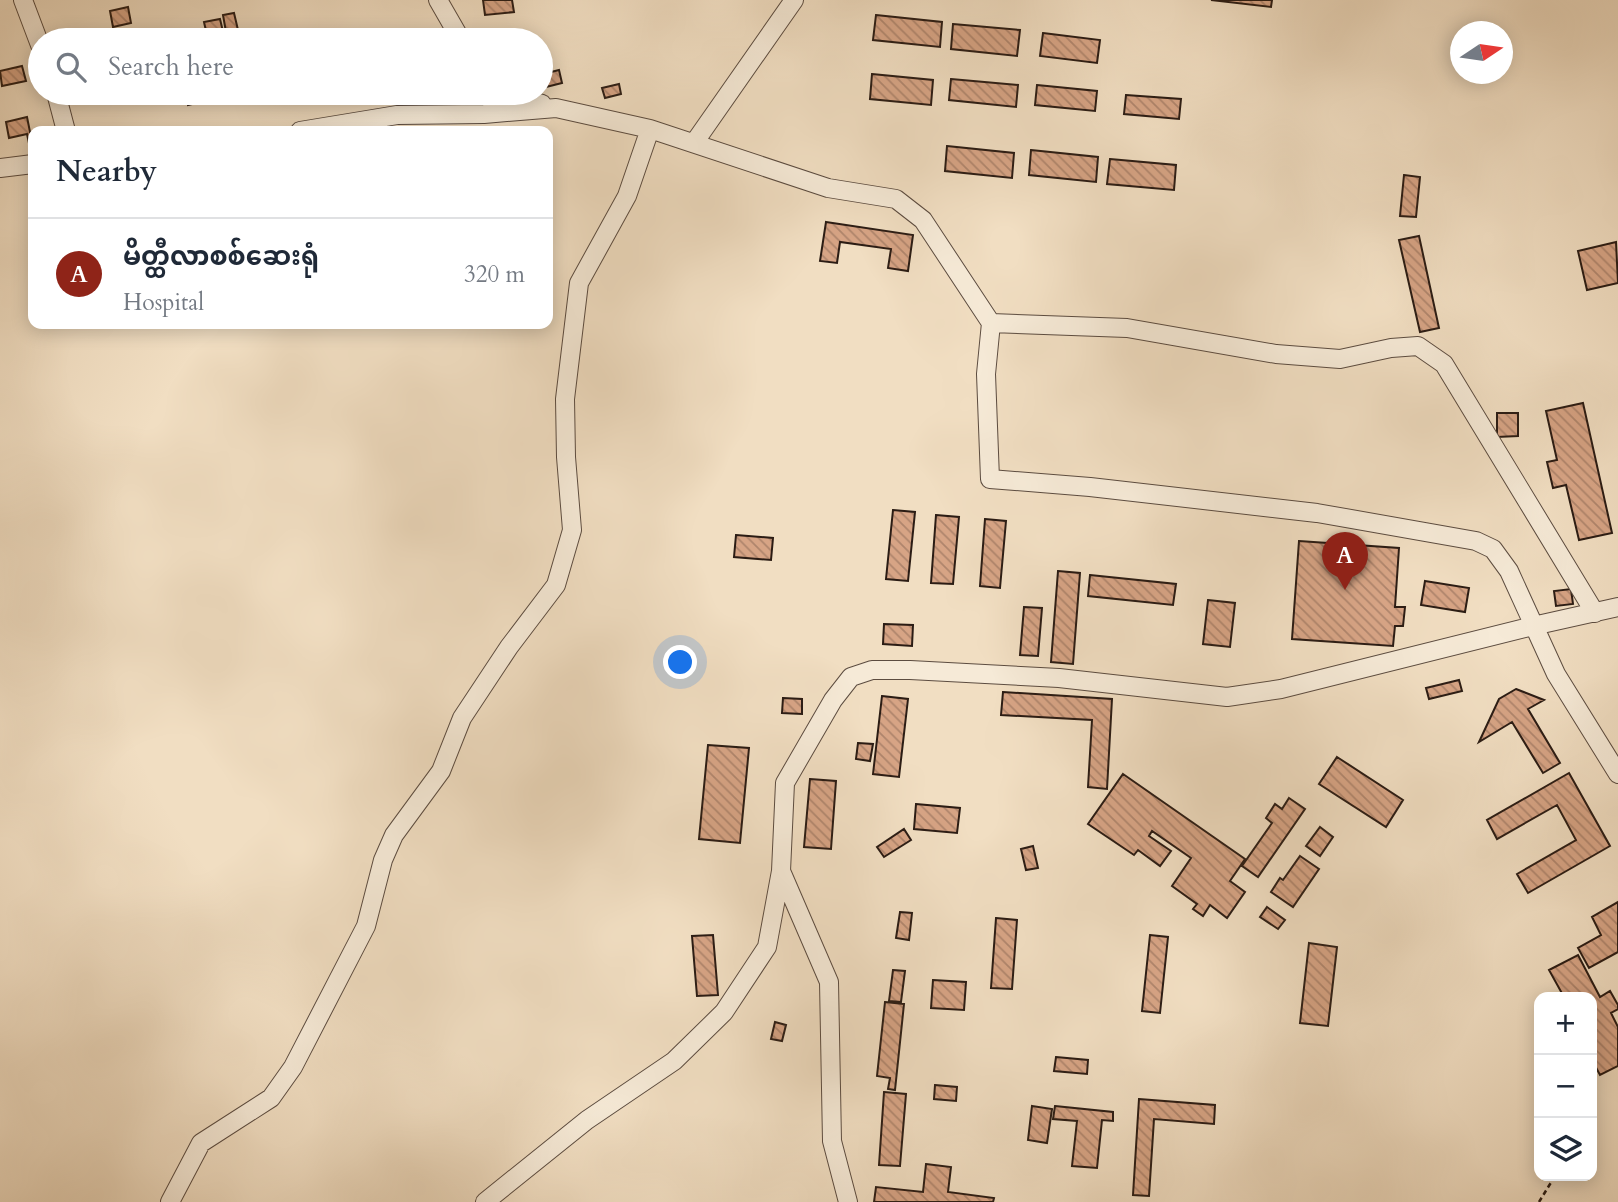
<!DOCTYPE html>
<html lang="en">
<head>
<meta charset="utf-8">
<style>
	:root { --surface:#fff; --page:#f2f2f3; --text:#1f2937; --muted:#747a83; --line:#e0e1e3; --accent:#8f2418 }
	body { margin:0; font-family:Cardo,"Noto Sans Myanmar",serif; background:var(--page); color:var(--text) }
	.controls { position:absolute; right:21px; bottom:21px; display:grid; overflow:hidden; border-radius:14px; box-shadow:0 4px 18px #0003 }
	.controls button { width:63px; height:63px; display:grid; place-items:center; padding:0; border:0; border-bottom:2px solid var(--line); background:var(--surface); color:var(--text); font:35px sans-serif }
	.compass { position:absolute; left:1450px; top:21px; width:63px; height:63px; border-radius:50%; background:var(--surface); box-shadow:0 4px 18px #0003; rotate:77deg }
	.you { position:absolute; left:681px; top:663px; width:24px; height:24px; margin:-18px; border:5px solid #fff; border-radius:50%; background:#1a73e8; box-shadow:0 0 0 10px #1a73e833 }
	.badge { display:grid; place-items:center; width:46px; height:46px; border-radius:50%; background:var(--accent); color:#fff; font-size:23px; font-weight:700 }
	.pin { position:absolute; translate:-50% -58px; filter:drop-shadow(0 2px 4px #0008) }
	.pin::after { content:''; position:absolute; top:37px; width:24px; height:21px; background:inherit; clip-path:polygon(0 0,100% 0,50% 100%) }
	.list { margin:0; padding:0; list-style:none }
	h2 { display:flex; justify-content:space-between; align-items:center; height:91px; margin:0; padding:0 28px; font-size:30px }
	h2 small { font-size:23px; font-weight:400; color:var(--muted) }
	.list li { display:grid; grid-template-columns:46px 1fr auto; gap:21px; align-items:center; box-sizing:border-box; height:112px; padding:0 28px; border-top:2px solid var(--line) }
	.list b { display:block; font-size:26px; white-space:nowrap }
	.list p { margin:0; font-size:23px; white-space:nowrap; color:var(--muted) }
	.list em { font-size:23px; font-style:normal; color:var(--muted) }
	.icon { flex:none; width:38px; height:38px; fill:none; stroke:currentColor; stroke-width:2; stroke-linecap:round; stroke-linejoin:round }
	.map { position:relative; flex:none; width:1618px; height:1202px; overflow:hidden }
	.search { position:absolute; background:var(--surface); box-shadow:0 4px 18px #0003; left:28px; top:28px; width:525px; height:77px; display:flex; align-items:center; gap:18px; box-sizing:border-box; padding:0 24px; border-radius:38px; color:var(--muted); font-size:26px }
	.panel { position:absolute; background:var(--surface); box-shadow:0 4px 18px #0003; left:28px; top:126px; width:525px; height:203px; border-radius:14px }
	.map>svg:first-child { display:block }
	.building { fill:url(#building-back-hatch); stroke:#2b1c14; stroke-width:2 }
	.lines { fill:none; stroke-linecap:round; stroke-linejoin:round }
	.minor-casing { stroke:#5c4c40; stroke-width:20 }
	.path { stroke:#2b1c14; stroke-width:2.5; stroke-dasharray:5 3.5; stroke-linecap:butt }
	.minor { stroke:#f6ead7; stroke-width:18 }
</style>
</head>
<body>
<div class="map">
<svg width="1618" height="1202" viewBox="0 0 1618 1202">
	<defs>
		<pattern id="building-back-hatch" width="6" height="6" patternUnits="userSpaceOnUse" patternTransform="scale(1.75)"><rect width="6" height="6" fill="#d7a485"/><path d="M-1 5l2 2M0 0l6 6M5-1l2 2" fill="none" stroke="#af856c"/></pattern>
	</defs>
	<rect width="100%" height="100%" fill="#f1dec2"/>
	<filter id="stains"><feTurbulence type="fractalNoise" baseFrequency=".00286" numOctaves="4"/><feColorMatrix values="0 0 0 0 .2 0 0 0 0 .09 0 0 0 0 .02 0 0 0 .5 -.17"/></filter>
	<radialGradient id="worn" r=".72"><stop offset=".6" stop-color="#630" stop-opacity="0"/><stop offset="1" stop-color="#630" stop-opacity=".3"/></radialGradient>
	<path class="building" d="M 483,0 L 512,0 L 514,12 L 485,15 Z
		M 1211,0 L 1272,0 L 1271,7 Z
		M 128,7 L 131,23 L 113,27 L 110,11 Z
		M 234,13 L 238,30 L 226,32 L 223,15 Z
		M 876,15 L 942,22 L 940,47 L 873,40 Z
		M 220,19 L 225,40 L 208,40 L 204,22 Z
		M 953,24 L 1020,30 L 1017,56 L 951,49 Z
		M 430,30 L 432,40 L 413,40 L 420,39 L 419,32 Z
		M 294,32 L 296,40 L 281,40 L 280,35 Z
		M 1043,33 L 1100,40 L 1097,63 L 1040,56 Z
		M 22,66 L 26,81 L 2,86 L 0,71 Z
		M 559,70 L 562,83 L 546,87 L 543,74 Z
		M 872,74 L 933,80 L 931,105 L 870,99 Z
		M 951,79 L 1018,85 L 1016,107 L 949,100 Z
		M 619,84 L 621,94 L 605,98 L 602,88 Z
		M 1037,85 L 1097,91 L 1095,111 L 1035,105 Z
		M 197,93 L 208,93 L 209,100 L 188,105 L 186,95 Z
		M 397,93 L 418,93 L 419,100 L 398,102 Z
		M 1126,95 L 1181,99 L 1179,119 L 1124,114 Z
		M 27,117 L 30,132 L 33,132 L 33,147 L 30,148 L 27,134 L 9,138 L 6,122 Z
		M 947,146 L 1014,153 L 1012,178 L 945,171 Z
		M 1031,150 L 1098,157 L 1096,182 L 1029,175 Z
		M 1110,159 L 1176,165 L 1174,190 L 1107,184 Z
		M 1404,175 L 1420,177 L 1416,217 L 1400,216 Z
		M 826,222 L 913,235 L 908,271 L 888,268 L 891,249 L 840,242 L 837,263 L 820,261 Z
		M 1419,236 L 1439,328 L 1420,332 L 1399,240 Z
		M 1616,242 L 1618,283 L 1587,290 L 1578,251 Z
		M 1583,403 L 1612,533 L 1579,540 L 1566,485 L 1553,488 L 1547,462 L 1557,460 L 1546,411 Z
		M 1497,413 L 1518,413 L 1518,436 L 1497,437 Z
		M 893,510 L 915,512 L 908,581 L 886,579 Z
		M 936,515 L 959,517 L 953,584 L 931,583 Z
		M 985,519 L 1006,521 L 1000,588 L 980,586 Z
		M 736,535 L 773,538 L 771,560 L 734,557 Z
		M 1299,541 L 1399,548 L 1395,607 L 1405,607 L 1403,626 L 1395,626 L 1393,646 L 1292,639 Z
		M 1058,571 L 1080,573 L 1073,664 L 1051,662 Z
		M 1090,575 L 1176,584 L 1173,605 L 1088,596 Z
		M 1425,581 L 1469,588 L 1465,612 L 1421,605 Z
		M 1571,589 L 1573,604 L 1556,606 L 1554,591 Z
		M 1208,600 L 1235,603 L 1230,647 L 1203,644 Z
		M 1024,607 L 1042,608 L 1038,656 L 1020,655 Z
		M 884,624 L 913,625 L 912,646 L 883,644 Z
		M 1459,680 L 1462,691 L 1429,699 L 1426,688 Z
		M 1516,689 L 1544,700 L 1528,709 L 1560,763 L 1543,773 L 1512,722 L 1479,742 L 1499,699 Z
		M 1003,692 L 1112,699 L 1107,789 L 1088,787 L 1092,720 L 1001,715 Z
		M 882,696 L 908,699 L 899,777 L 873,774 Z
		M 783,698 L 802,699 L 802,714 L 782,713 Z
		M 858,743 L 873,744 L 870,761 L 856,759 Z
		M 708,745 L 749,748 L 740,843 L 699,839 Z
		M 1337,757 L 1403,800 L 1386,827 L 1319,784 Z
		M 1569,773 L 1610,846 L 1528,893 L 1517,874 L 1576,840 L 1557,805 L 1497,839 L 1487,820 Z
		M 1123,774 L 1245,859 L 1230,881 L 1245,892 L 1227,918 L 1210,905 L 1203,916 L 1193,909 L 1197,904 L 1172,886 L 1191,858 L 1152,831 L 1149,836 L 1171,851 L 1160,866 L 1138,850 L 1134,855 L 1088,824 Z
		M 810,779 L 836,781 L 831,849 L 804,847 Z
		M 1289,798 L 1305,809 L 1258,877 L 1242,866 L 1272,823 L 1266,818 L 1275,804 L 1282,809 Z
		M 916,804 L 960,808 L 957,833 L 914,829 Z
		M 1320,827 L 1333,837 L 1320,856 L 1306,846 Z
		M 904,829 L 911,840 L 884,857 L 877,847 Z
		M 1033,846 L 1038,868 L 1026,870 L 1021,849 Z
		M 1300,856 L 1319,869 L 1293,907 L 1271,892 L 1280,878 L 1283,880 Z
		M 1618,902 L 1618,952 L 1589,968 L 1578,948 L 1601,935 L 1592,917 Z
		M 1267,907 L 1285,920 L 1278,929 L 1260,917 Z
		M 900,912 L 912,913 L 909,940 L 896,938 Z
		M 996,918 L 1017,920 L 1012,989 L 991,988 Z
		M 713,935 L 718,995 L 697,996 L 692,936 Z
		M 1150,935 L 1168,937 L 1160,1013 L 1142,1011 Z
		M 1309,943 L 1337,947 L 1328,1026 L 1300,1023 Z
		M 1578,955 L 1600,997 L 1610,991 L 1618,1005 L 1618,1009 L 1611,1013 L 1618,1027 L 1618,1066 L 1600,1075 L 1592,1060 L 1592,997 L 1564,997 L 1549,970 Z
		M 893,970 L 905,971 L 901,1002 L 889,1001 Z
		M 933,980 L 966,982 L 964,1010 L 931,1008 Z
		M 885,1002 L 904,1004 L 895,1090 L 888,1089 L 890,1078 L 877,1076 Z
		M 775,1022 L 786,1025 L 782,1041 L 771,1039 Z
		M 1056,1057 L 1088,1060 L 1087,1074 L 1054,1071 Z
		M 935,1085 L 957,1087 L 956,1101 L 934,1099 Z
		M 884,1092 L 906,1094 L 900,1166 L 879,1165 Z
		M 1139,1099 L 1215,1105 L 1214,1124 L 1154,1119 L 1149,1196 L 1133,1195 Z
		M 1032,1106 L 1052,1109 L 1047,1143 L 1028,1140 Z
		M 1055,1106 L 1113,1112 L 1113,1121 L 1102,1120 L 1097,1168 L 1072,1166 L 1077,1121 L 1053,1119 Z
		M 926,1164 L 951,1167 L 948,1192 L 994,1198 L 993,1202 L 874,1202 L 876,1187 L 923,1192 Z"/>
	<g class="lines">
		<defs>
			<path id="minor" d="M 23,0 L 40,45
				M 438,0 L 461,40
				M 56,93 L 66,131
				M 502,93 L 542,104
				M 300,131 L 397,115 L 484,114 L 556,108 L 650,129 L 828,188 L 896,199 L 923,220 L 991,323 L 986,374 L 990,479 L 1090,487 L 1317,513 L 1476,541 L 1493,549 L 1509,571 L 1556,674 L 1618,774
				M 694,143 L 794,0
				M 0,168 L 33,164
				M 991,323 L 1127,328 L 1276,354 L 1340,359 L 1391,348 L 1418,346 L 1444,364 L 1595,613
				M 781,871 L 829,982 L 832,1141 L 848,1202
				M 170,1202 L 201,1143 L 271,1098 L 293,1067 L 366,926 L 383,860 L 394,835 L 441,771 L 462,718 L 509,647 L 556,585 L 572,530 L 566,457 L 565,399 L 579,283 L 627,196 L 650,129
				M 485,1202 L 587,1120 L 674,1061 L 724,1012 L 767,947 L 781,871 L 785,783 L 833,700 L 851,677 L 872,670 L 910,670 L 1059,678 L 1227,697 L 1281,689 L 1533,626 L 1618,607"/>
		</defs>
		<use href="#minor" class="minor-casing"/>
		<path class="path" d="M 1539,1202 L 1555,1176"/>
		<use href="#minor" class="minor"/>
	</g>
	<rect width="100%" height="100%" filter="url(#stains)"/>
	<rect width="100%" height="100%" fill="url(#worn)"/>
</svg>
<div class="controls">
<button>+</button>
<button>−</button>
<button><svg class="icon" aria-label="layers" viewBox="0 0 24 24"><path d="M12 4l9 5-9 5-9-5zM3 14l9 5 9-5"/></svg></button>
</div>
<svg class="compass" viewBox="-18 -18 36 36"><path d="M0-13l5 13h-10z" fill="#e53935"/><path d="M0 13l5-13h-10z" fill="#747a83"/></svg>
<div class="you"></div>
<div class="pin badge" style="left:1345px;top:590px">A</div>
<div class="search"><svg class="icon" aria-label="search" viewBox="0 0 24 24"><circle cx="10" cy="10" r="6"/><path d="M15 15l6 6"/></svg>Search here</div>
<section class="panel">
<h2>Nearby<small></small></h2>
<ul class="list">
<li><span class="badge">A</span><div><b>မိတ္ထီလာစစ်ဆေးရုံ</b><p>Hospital</p></div><em>320 m</em></li>
</ul>
</section>
</div>
</body>
</html>
